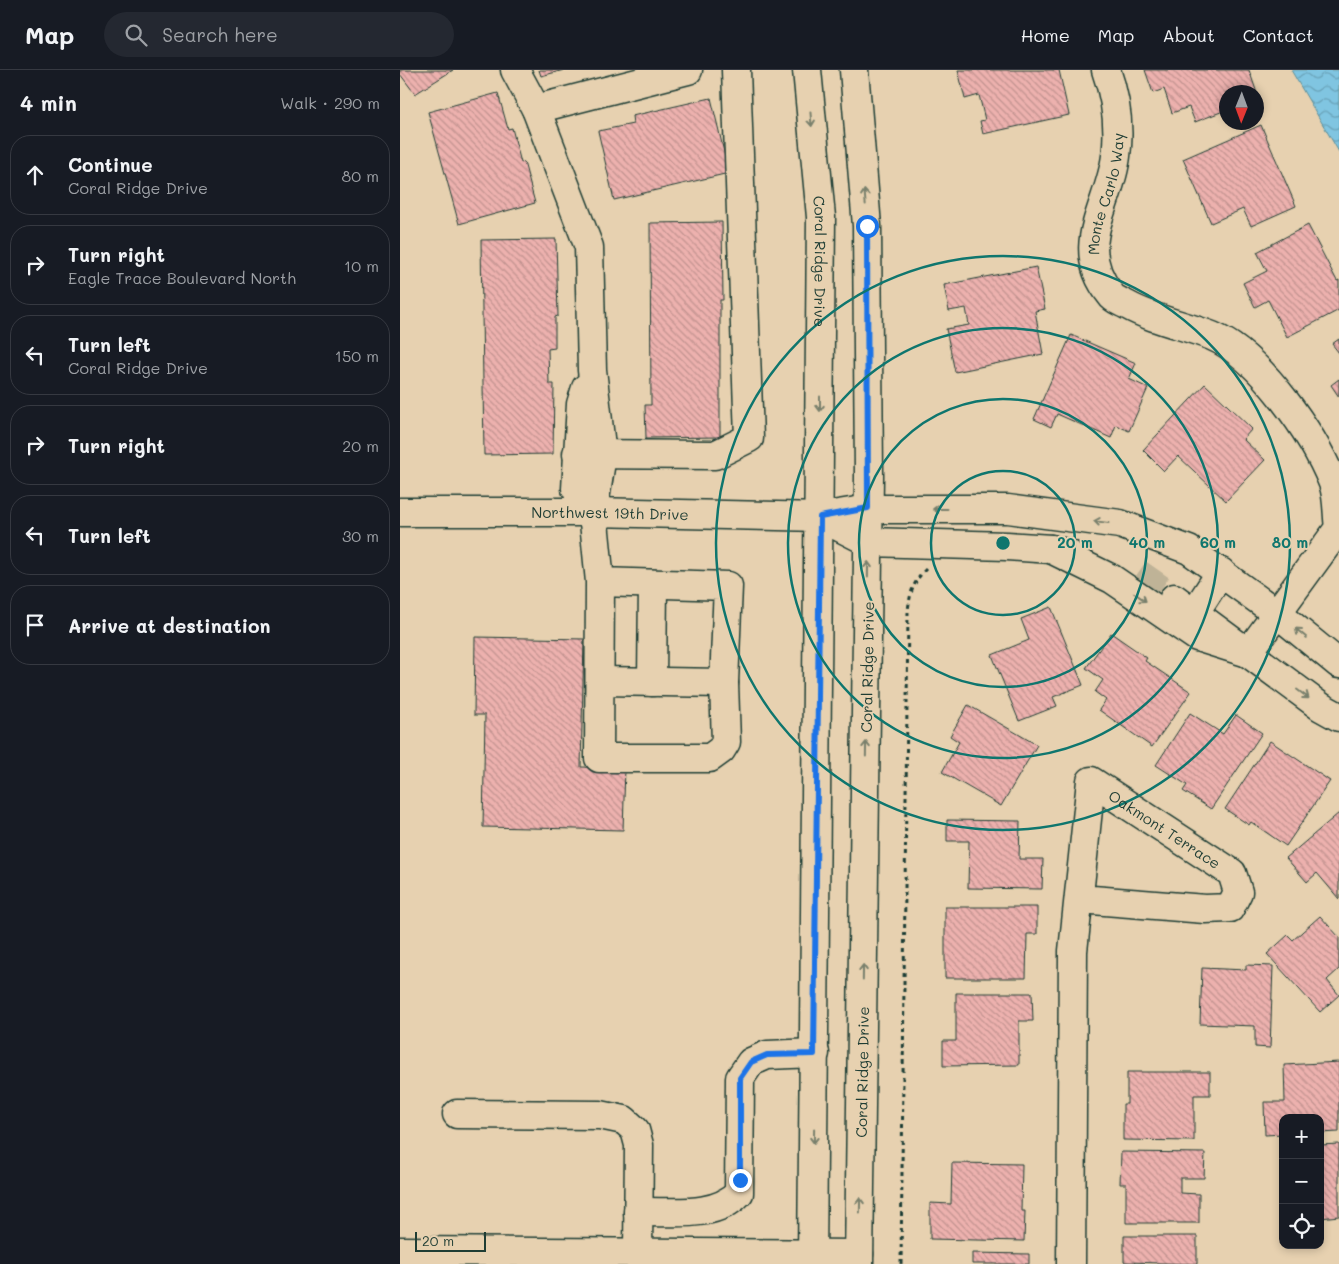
<!DOCTYPE html>
<html lang="en">
<head>
<meta charset="utf-8">
<style>
	:root { --surface:#171b24; --page:#242831; --text:#f1f3f6; --muted:#9ea1a6; --line:#363941 }
	body { margin:0; font-family:Mali,sans-serif; background:var(--page); color:var(--text) }
	.controls { position:absolute; right:15px; bottom:15px; display:grid; overflow:hidden; border-radius:10px; box-shadow:0 2px 8px #0003 }
	.controls button { width:45px; height:45px; display:grid; place-items:center; padding:0; border:0; border-bottom:1px solid var(--line); background:var(--surface); color:var(--text); font:25px sans-serif }
	.compass { position:absolute; left:819px; top:15px; width:45px; height:45px; border-radius:50%; background:var(--surface); box-shadow:0 2px 8px #0003; rotate:181deg }
	.scale { position:absolute; left:15px; bottom:12px; width:71px; box-sizing:border-box; padding-left:5px; border:2px solid #1f3d34; border-top:0; font-size:14px; line-height:18px; white-space:nowrap; color:#1f3d34; -webkit-text-stroke:4px #e7d1b0; paint-order:stroke }
	.stop { position:absolute; width:15px; height:15px; margin:-11px; border:4px solid #1a73e8; border-radius:50%; background:#fff }
	.stop.end { background:#1a73e8; border-color:#fff; box-shadow:0 1px 5px #0008 }
	.list { margin:0; padding:0; list-style:none }
	h2 { display:flex; justify-content:space-between; align-items:center; height:65px; margin:0; padding:0 20px; font-size:21px }
	h2 small { font-size:16px; font-weight:400; color:var(--muted) }
	.list li { display:grid; grid-template-columns:32px 1fr auto; gap:15px; align-items:center; box-sizing:border-box; height:80px; margin:0 10px 10px; padding:0 10px; border:1px solid var(--line); border-radius:20px }
	.list b { display:block; font-size:19px; white-space:nowrap }
	.list p { margin:0; font-size:16px; white-space:nowrap; color:var(--muted) }
	.list em { font-size:16px; font-style:normal; color:var(--muted) }
	.icon { flex:none; width:28px; height:28px; fill:none; stroke:currentColor; stroke-width:2; stroke-linecap:round; stroke-linejoin:round }
	.map { position:relative; flex:none; width:939px; height:1194px; overflow:hidden }
	header { display:flex; align-items:center; gap:30px; box-sizing:border-box; height:70px; padding:0 25px; background:var(--surface); border-bottom:1px solid var(--line) }
	header strong { font-size:24px }
	nav { display:flex; gap:28px; margin-inline-start:auto; font-size:18px }
	.search { width:350px; height:45px; background:var(--page); display:flex; align-items:center; gap:12px; box-sizing:border-box; padding:0 18px; border-radius:28px; color:var(--muted); font-size:19px }
	main { display:flex }
	aside { flex:1; background:var(--surface) }
	.map>svg:first-child { display:block }
	.water { fill:url(#water-waves); stroke:#598f9c }
	.building { fill:url(#building-back-hatch); stroke:#1f3d34 }
	.lines { fill:none; stroke-linecap:round; stroke-linejoin:round }
	.minor-tunnel { stroke:#bfb397; stroke-width:28; stroke-dasharray:28 14; stroke-linecap:butt }
	.minor-casing { stroke:#1f3d34; stroke-width:31 }
	.major-casing { stroke:#1f3d34; stroke-width:31 }
	.path { stroke:#1f3d34; stroke-width:3; stroke-dasharray:4 4; stroke-linecap:butt }
	.minor { stroke:#e7d1b0; stroke-width:28 }
	.major { stroke:#e7d1b0; stroke-width:28 }
	.oneway { stroke:#79806c }
	.route { stroke:#1a73e8; stroke-width:6 }
	.ring { fill:none; stroke:#0f766e; stroke-width:2.5 }
	.labels { text-anchor:middle; dominant-baseline:central; stroke-width:4; stroke-linejoin:round; paint-order:stroke }
	.street-label { font-size:15px; fill:#1f3d34; stroke:#e7d1b0 }
	.centre { fill:#0f766e; stroke:#e7d1b0; stroke-width:2.5 }
	.ring-label { font-size:15px; text-anchor:middle; font-weight:bold; fill:#0f766e; stroke:#e7d1b0; stroke-width:4; stroke-linejoin:round; paint-order:stroke }
</style>
</head>
<body>
<header>
<strong>Map</strong>
<div class="search"><svg class="icon" aria-label="search" viewBox="0 0 24 24"><circle cx="10" cy="10" r="6"/><path d="M15 15l6 6"/></svg>Search here</div>
<nav><a>Home</a><a>Map</a><a>About</a><a>Contact</a></nav>
</header>
<main>
<aside>
<h2>4 min<small>Walk · 290 m</small></h2>
<ul class="list">
<li><svg class="icon" aria-label="ahead" viewBox="0 0 24 24"><path d="M12 20V5M6 11l6-6 6 6"/></svg><div><b>Continue</b><p>Coral Ridge Drive</p></div><em>80 m</em></li>
<li><svg class="icon" aria-label="right" viewBox="0 0 24 24"><path d="M7 20v-9h11M14 6l5 5-5 5"/></svg><div><b>Turn right</b><p>Eagle Trace Boulevard North</p></div><em>10 m</em></li>
<li><svg class="icon" aria-label="left" viewBox="0 0 24 24"><path d="M17 20v-9H6M10 6l-5 5 5 5"/></svg><div><b>Turn left</b><p>Coral Ridge Drive</p></div><em>150 m</em></li>
<li><svg class="icon" aria-label="right" viewBox="0 0 24 24"><path d="M7 20v-9h11M14 6l5 5-5 5"/></svg><div><b>Turn right</b></div><em>20 m</em></li>
<li><svg class="icon" aria-label="left" viewBox="0 0 24 24"><path d="M17 20v-9H6M10 6l-5 5 5 5"/></svg><div><b>Turn left</b></div><em>30 m</em></li>
<li><svg class="icon" aria-label="arrive" viewBox="0 0 24 24"><path d="M6 21V4h12l-3 4 3 4H6"/></svg><div><b>Arrive at destination</b></div></li>
</ul>
</aside>
<div class="map">
<svg width="939" height="1194" viewBox="0 0 939 1194">
	<defs>
		<pattern id="water-waves" width="16" height="10" patternUnits="userSpaceOnUse" patternTransform="scale(1.25)"><rect width="16" height="10" fill="#80c5e1"/><path d="M0 5q4-4 8 0t8 0" fill="none" stroke="#68a1b7"/></pattern>
		<pattern id="building-back-hatch" width="6" height="6" patternUnits="userSpaceOnUse" patternTransform="scale(1.25)"><rect width="6" height="6" fill="#edb1ae"/><path d="M-1 5l2 2M0 0l6 6M5-1l2 2" fill="none" stroke="#bf918e"/></pattern>
	</defs>
	<rect width="100%" height="100%" fill="#e7d1b0"/>
	<filter id="ink" filterUnits="userSpaceOnUse"><feTurbulence type="fractalNoise" baseFrequency=".02" numOctaves="2"/><feDisplacementMap in="SourceGraphic" scale="10" xChannelSelector="R" yChannelSelector="G"/><feConvolveMatrix kernelMatrix="1 2 1 2 8 2 1 2 1" color-interpolation-filters="sRGB"/></filter>
	<g filter="url(#ink)">
		<path class="water" d="M 891,0 L 939,0 L 939,82 Z"/>
		<path class="building" d="M 0,0 L 53,0 L 15,24 L 0,4 Z
			M 139,0 L 164,0 L 141,6 Z
			M 558,0 L 659,0 L 669,45 L 583,64 L 580,51 L 585,50 L 579,25 L 565,29 Z
			M 745,0 L 849,0 L 859,29 L 856,30 L 856,22 L 826,22 L 826,40 L 795,52 L 789,37 L 772,43 L 764,19 L 753,23 Z
			M 98,23 L 108,59 L 112,58 L 121,93 L 124,92 L 135,133 L 59,154 L 28,42 Z
			M 311,28 L 329,103 L 214,130 L 198,61 L 233,54 L 232,46 Z
			M 861,55 L 896,136 L 851,156 L 843,139 L 811,153 L 783,89 Z
			M 322,152 L 323,230 L 320,230 L 320,367 L 246,368 L 245,335 L 251,335 L 250,153 Z
			M 908,155 L 937,211 L 939,210 L 939,240 L 887,267 L 868,230 L 855,237 L 843,213 L 867,201 L 857,182 Z
			M 156,169 L 158,246 L 155,247 L 155,278 L 148,279 L 149,314 L 154,314 L 153,384 L 84,385 L 81,170 Z
			M 636,197 L 645,239 L 635,241 L 643,284 L 555,302 L 546,259 L 569,255 L 566,238 L 549,241 L 544,215 Z
			M 671,265 L 736,293 L 729,309 L 748,318 L 729,361 L 716,355 L 711,368 L 657,344 L 651,357 L 634,349 Z
			M 939,269 L 939,283 L 932,274 Z
			M 939,309 L 939,327 L 931,315 Z
			M 805,314 L 852,359 L 843,369 L 865,390 L 826,431 L 778,386 L 764,401 L 743,380 Z
			M 651,537 L 683,615 L 653,627 L 657,636 L 619,651 L 592,585 L 629,570 L 621,549 Z
			M 711,563 L 747,588 L 745,591 L 791,622 L 752,677 L 699,640 L 706,630 L 695,622 L 703,610 L 686,598 Z
			M 75,567 L 184,569 L 181,697 L 225,698 L 223,760 L 83,757 L 85,645 L 74,645 Z
			M 568,635 L 637,675 L 601,736 L 542,702 L 559,672 L 550,666 Z
			M 790,643 L 823,664 L 836,645 L 862,663 L 811,739 L 783,721 L 787,715 L 756,695 Z
			M 870,671 L 930,711 L 886,776 L 851,752 L 849,755 L 825,739 Z
			M 939,743 L 939,829 L 917,803 L 907,812 L 886,788 Z
			M 547,750 L 620,751 L 619,789 L 643,789 L 642,819 L 568,818 L 569,771 L 547,771 Z
			M 545,837 L 637,837 L 637,864 L 627,864 L 626,908 L 545,908 Z
			M 920,846 L 939,867 L 939,899 L 927,910 L 939,925 L 920,942 L 867,884 L 888,865 L 893,870 Z
			M 846,895 L 873,896 L 870,978 L 855,977 L 855,956 L 800,954 L 802,898 L 846,900 Z
			M 556,923 L 632,923 L 633,951 L 619,951 L 619,995 L 543,996 L 543,971 L 556,971 Z
			M 939,992 L 939,1062 L 920,1063 L 920,1048 L 883,1048 L 883,1064 L 865,1065 L 864,1032 L 885,1032 L 884,995 Z
			M 727,1002 L 810,1002 L 810,1025 L 794,1025 L 794,1071 L 723,1070 L 723,1034 L 727,1034 Z
			M 939,1074 L 939,1146 L 920,1148 L 920,1075 Z
			M 721,1082 L 805,1083 L 804,1108 L 780,1108 L 780,1123 L 799,1124 L 799,1153 L 726,1153 L 726,1114 L 720,1114 Z
			M 552,1093 L 622,1094 L 621,1141 L 625,1141 L 624,1171 L 530,1169 L 530,1133 L 551,1134 Z
			M 724,1166 L 797,1166 L 797,1194 L 724,1192 Z
			M 572,1183 L 629,1184 L 629,1194 L 572,1194 Z"/>
		<g class="lines">
			<path class="minor-tunnel" d="M 738,503 L 774,528"/>
			<defs>
				<g id="minor">
					<path d="M 115,0 L 136,39 L 189,177 L 192,300 L 202,385 L 193,442 L 200,512 L 199,688 L 310,688 L 321,680 L 326,672 L 324,613 L 328,516 L 200,512"/>
					<path d="M 136,39 L 288,0"/>
					<path d="M 186,318 L 181,334 L 176,419 L 193,442"/>
					<path d="M 177,384 L 315,385 L 349,368 L 336,0"/>
					<path id="s1" d="M 0,442 L 193,442 L 420,447 L 469,439 L 608,439 L 720,454 L 789,480 L 878,544 L 939,594"/>
					<path d="M 420,447 L 469,472 L 607,476 L 651,479 L 669,484"/>
					<path id="s2" d="M 651,479 L 712,509 L 797,567 L 848,583 L 939,458 C 937,444 938,426 933,413 C 914,365 860,286 812,266 C 784,255 754,250 727,235 C 722,232 714,230 711,225 C 671,176 710,137 716,86 C 720,56 716,28 706,0"/>
					<path d="M 774,528 L 921,637 L 939,647"/>
					<path d="M 795,542 L 821,502"/>
					<path d="M 201,611 L 324,613"/>
					<path d="M 252,612 L 253,514"/>
					<path d="M 57,1044 L 200,1045 L 224,1050 L 235,1060 L 239,1075 L 238,1182"/>
					<path d="M 238,1142 C 271,1141 315,1149 339,1123 L 340,1008 L 351,992 L 367,985 L 415,983"/>
					<path d="M 0,1181 L 459,1184"/>
					<path id="s3" d="M 671,1194 L 673,881 L 691,711 L 832,803 L 838,822 L 830,838 L 805,839 L 680,829"/>
				</g>
				<g id="major">
					<path id="s4" d="M 407,0 L 421,147 L 412,1194"/>
					<path d="M 454,0 L 467,156 L 469,406 L 459,1194"/>
				</g>
			</defs>
			<use href="#minor" class="minor-casing"/>
			<use href="#major" class="major-casing"/>
			<path class="path" d="M 501,1194 L 508,541 C 510,523 513,512 526,499"/>
			<use href="#minor" class="minor"/>
			<use href="#major" class="major"/>
		</g>
		<defs><path id="oneway-shaft" d="M-6 0H5M1.5-3L5.5 0L1.5 3" fill="none" stroke-width="1.6" stroke-linecap="round" stroke-linejoin="round" transform="scale(1.25)"/></defs>
		<g class="oneway">
			<use href="#oneway-shaft" transform="translate(411 49) rotate(85)"/>
			<use href="#oneway-shaft" transform="translate(465 127) rotate(-95)"/>
			<use href="#oneway-shaft" transform="translate(420 334) rotate(90)"/>
			<use href="#oneway-shaft" transform="translate(540 439) rotate(-180)"/>
			<use href="#oneway-shaft" transform="translate(701 452) rotate(-172)"/>
			<use href="#oneway-shaft" transform="translate(468 499) rotate(-89)"/>
			<use href="#oneway-shaft" transform="translate(740 527) rotate(35)"/>
			<use href="#oneway-shaft" transform="translate(901 563) rotate(-140)"/>
			<use href="#oneway-shaft" transform="translate(903 624) rotate(37)"/>
			<use href="#oneway-shaft" transform="translate(466 679) rotate(-89)"/>
			<use href="#oneway-shaft" transform="translate(463 902) rotate(-89)"/>
			<use href="#oneway-shaft" transform="translate(414 1066) rotate(91)"/>
			<use href="#oneway-shaft" transform="translate(460 1135) rotate(-89)"/>
		</g>
	</g>
	<g class="lines" filter="url(#ink)">
		<path class="route" d="M 340,1110 L 340,1008 L 351,992 L 367,985 L 414,984 L 420,447 L 468,438 L 467,156"/>
	</g>
	<g class="ring">
		<circle cx="603" cy="473" r="72"/>
		<circle cx="603" cy="473" r="144"/>
		<circle cx="603" cy="473" r="215"/>
		<circle cx="603" cy="473" r="287"/>
	</g>
	<g class="labels">
		<g class="street-label">
			<text stroke="none"><textPath href="#s2" startOffset="835">Monte Carlo Way</textPath></text>
			<text stroke="none"><textPath href="#s4" startOffset="192">Coral Ridge Drive</textPath></text>
			<text stroke="none"><textPath href="#s1" startOffset="210">Northwest 19th Drive</textPath></text>
			<text transform="translate(467 597) rotate(-89)">Coral Ridge Drive</text>
			<text stroke="none"><textPath href="#s3" startOffset="572">Oakmont Terrace</textPath></text>
			<text transform="translate(462 1002) rotate(-89)">Coral Ridge Drive</text>
		</g>
	</g>
	<circle cx="603" cy="473" r="8" class="centre"/>
	<g class="ring-label">
		<text x="675" y="478">20 m</text>
		<text x="747" y="478">40 m</text>
		<text x="818" y="478">60 m</text>
		<text x="890" y="478">80 m</text>
	</g>
</svg>
<div class="controls">
<button>+</button>
<button>−</button>
<button><svg class="icon" aria-label="locate" viewBox="0 0 24 24"><circle cx="12" cy="12" r="6"/><path d="M12 2v4M12 18v4M2 12h4M18 12h4"/></svg></button>
</div>
<svg class="compass" viewBox="-18 -18 36 36"><path d="M0-13l5 13h-10z" fill="#e53935"/><path d="M0 13l5-13h-10z" fill="#9ea1a6"/></svg>
<div class="scale">20 m</div>
<div class="stop" style="left:467px;top:156px"></div>
<div class="stop end" style="left:340px;top:1110px"></div>
</div>
</main>
</body>
</html>
